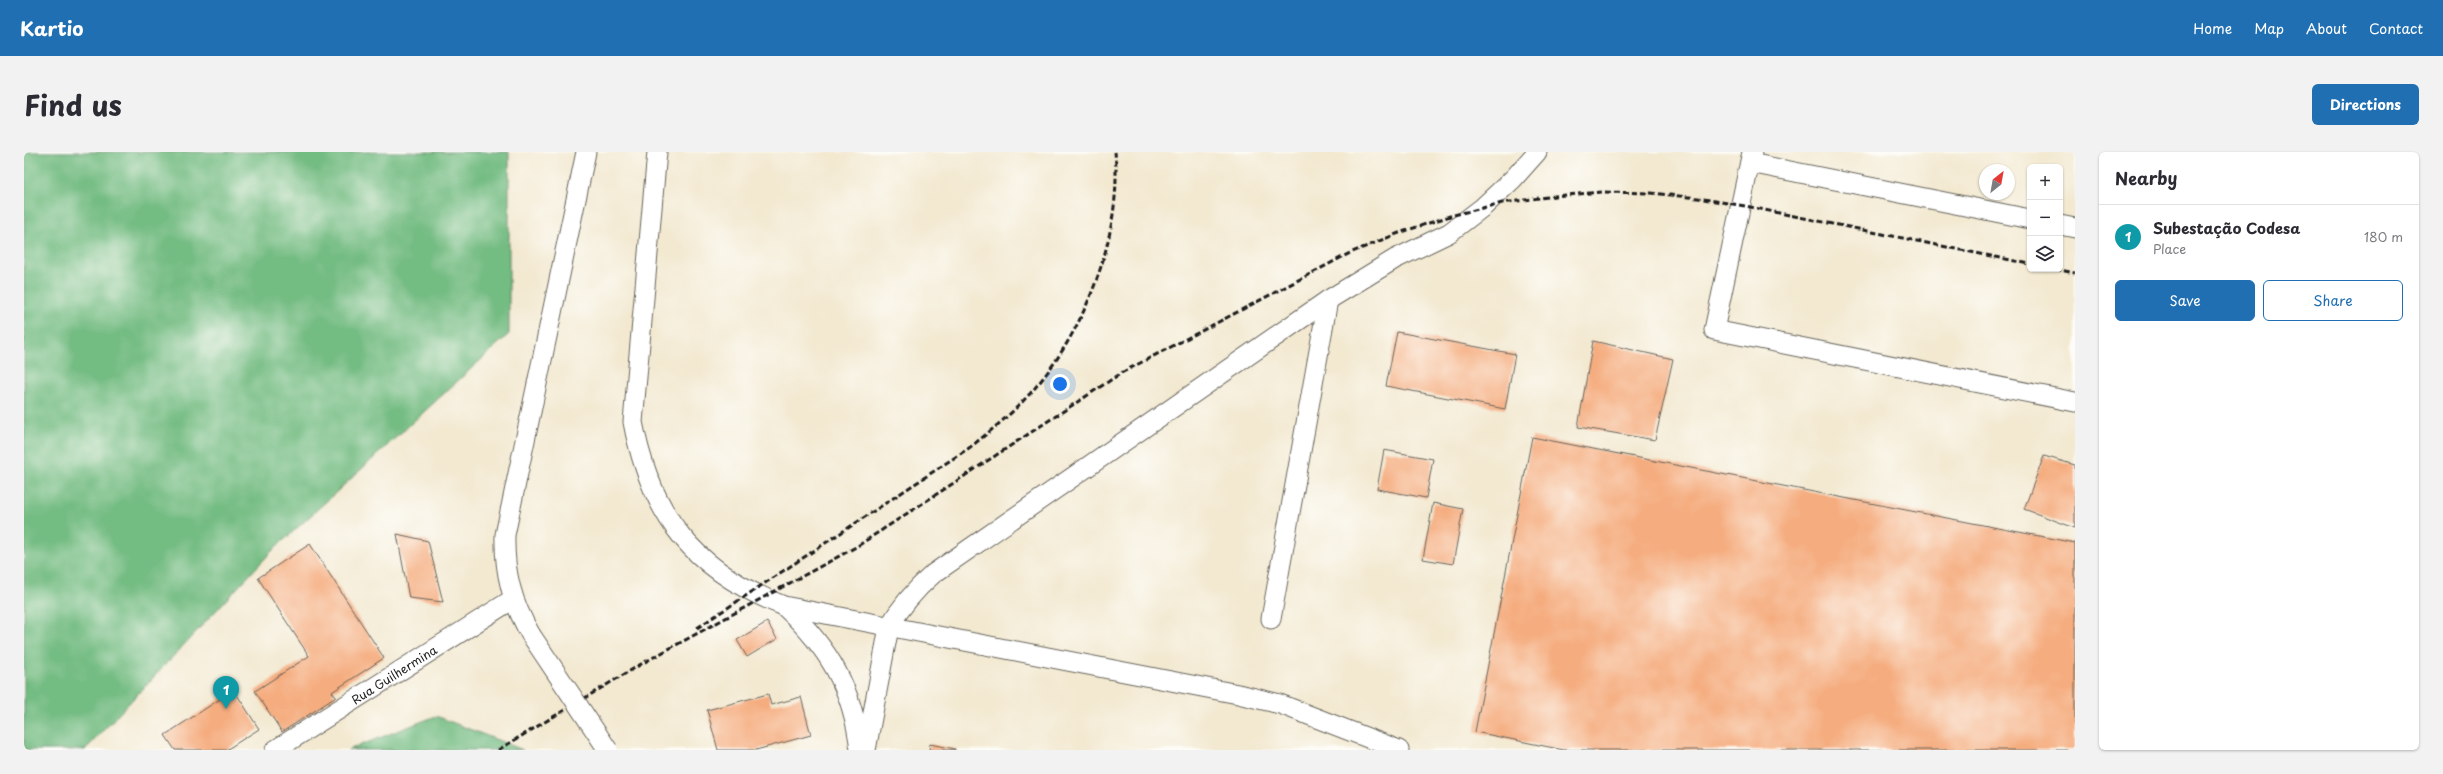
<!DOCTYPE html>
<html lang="en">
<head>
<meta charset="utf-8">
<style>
	:root { --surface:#fff; --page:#f2f2f3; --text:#2b2b33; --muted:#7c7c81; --line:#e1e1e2; --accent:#1f6fb2 }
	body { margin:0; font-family:"Playpen Sans",sans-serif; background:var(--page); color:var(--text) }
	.controls { position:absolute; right:12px; top:12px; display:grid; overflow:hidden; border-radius:6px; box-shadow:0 1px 3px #0004 }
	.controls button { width:36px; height:36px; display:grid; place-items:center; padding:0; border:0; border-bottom:1px solid var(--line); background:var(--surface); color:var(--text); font:20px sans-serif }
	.compass { position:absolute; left:1955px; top:12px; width:36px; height:36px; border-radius:50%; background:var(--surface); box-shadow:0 1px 3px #0004; rotate:31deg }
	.you { position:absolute; left:1036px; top:232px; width:14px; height:14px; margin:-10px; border:3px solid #fff; border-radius:50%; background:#1a73e8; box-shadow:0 0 0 6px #1a73e833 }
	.badge { display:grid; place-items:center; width:26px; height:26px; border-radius:50%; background:var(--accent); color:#fff; font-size:13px; font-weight:700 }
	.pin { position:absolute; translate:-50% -33px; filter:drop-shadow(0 1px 2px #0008) }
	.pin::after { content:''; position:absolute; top:21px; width:14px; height:12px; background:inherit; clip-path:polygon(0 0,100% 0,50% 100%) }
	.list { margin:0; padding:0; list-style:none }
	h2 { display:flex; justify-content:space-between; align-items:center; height:52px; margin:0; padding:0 16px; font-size:17px }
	h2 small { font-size:13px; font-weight:400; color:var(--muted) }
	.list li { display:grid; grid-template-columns:26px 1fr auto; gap:12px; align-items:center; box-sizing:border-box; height:64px; padding:0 16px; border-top:1px solid var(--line) }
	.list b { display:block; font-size:15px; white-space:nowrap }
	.list p { margin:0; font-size:13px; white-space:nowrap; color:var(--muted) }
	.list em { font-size:13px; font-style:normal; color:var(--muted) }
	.actions { display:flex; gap:8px; padding:12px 16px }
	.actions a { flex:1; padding:9px 0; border:1px solid var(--accent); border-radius:6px; text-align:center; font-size:14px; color:var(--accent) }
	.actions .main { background:var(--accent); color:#fff }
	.icon { flex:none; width:22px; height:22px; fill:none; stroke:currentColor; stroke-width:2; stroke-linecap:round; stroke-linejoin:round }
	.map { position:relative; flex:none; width:2051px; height:598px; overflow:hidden; border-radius:6px }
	header { display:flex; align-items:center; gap:24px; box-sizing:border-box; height:56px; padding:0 20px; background:var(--accent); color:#fff }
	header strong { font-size:19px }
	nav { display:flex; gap:22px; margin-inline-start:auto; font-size:14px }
	.intro { display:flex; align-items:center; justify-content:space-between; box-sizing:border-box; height:96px; padding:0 24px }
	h1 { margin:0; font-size:28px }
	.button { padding:10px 18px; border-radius:6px; background:var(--accent); color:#fff; font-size:14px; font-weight:700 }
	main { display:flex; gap:24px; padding:0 24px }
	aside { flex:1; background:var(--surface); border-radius:6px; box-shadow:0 1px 3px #0004 }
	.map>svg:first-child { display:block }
	.forest { fill:#73bc82; stroke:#486c4f }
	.building { fill:#f5ac7e }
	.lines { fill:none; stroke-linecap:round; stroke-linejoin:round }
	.lane-casing { stroke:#67645b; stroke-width:21 }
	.lane { stroke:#fff; stroke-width:19 }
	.rail { stroke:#1c1c1c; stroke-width:3; stroke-dasharray:6 3; stroke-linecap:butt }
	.lane-bridge-casing { stroke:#67645b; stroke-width:21; stroke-linecap:butt }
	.lane-bridge { stroke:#fff; stroke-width:19 }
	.labels { text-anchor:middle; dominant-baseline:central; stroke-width:4; stroke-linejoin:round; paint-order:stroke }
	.street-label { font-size:12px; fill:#1c1c1c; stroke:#fdfcf7 }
</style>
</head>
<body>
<header>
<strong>Kartio</strong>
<nav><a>Home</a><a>Map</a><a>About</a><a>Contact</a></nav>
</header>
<div class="intro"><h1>Find us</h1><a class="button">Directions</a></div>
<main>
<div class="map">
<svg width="2051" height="598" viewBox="0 0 2051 598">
	<rect width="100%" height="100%" fill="#fdfcf7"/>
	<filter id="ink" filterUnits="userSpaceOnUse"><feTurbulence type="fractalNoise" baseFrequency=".025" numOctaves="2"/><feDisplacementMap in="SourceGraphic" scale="8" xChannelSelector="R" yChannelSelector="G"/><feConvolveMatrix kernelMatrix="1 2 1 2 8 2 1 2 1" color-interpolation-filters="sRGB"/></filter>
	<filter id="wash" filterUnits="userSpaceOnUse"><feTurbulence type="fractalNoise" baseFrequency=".012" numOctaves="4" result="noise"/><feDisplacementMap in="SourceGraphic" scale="16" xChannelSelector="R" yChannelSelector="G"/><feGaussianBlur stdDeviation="0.9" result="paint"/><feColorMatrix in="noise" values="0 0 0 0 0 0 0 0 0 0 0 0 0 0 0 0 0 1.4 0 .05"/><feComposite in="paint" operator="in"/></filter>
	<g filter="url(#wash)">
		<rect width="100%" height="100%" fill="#f3e9d1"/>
		<path class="forest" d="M 0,0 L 485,0 L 485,182 L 248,399 L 61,598 L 0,598 Z
			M 412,564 L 499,598 L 324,598 Z"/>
		<g id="blocks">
			<path class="building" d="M 1373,180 L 1491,202 L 1481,257 L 1362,234 Z
				M 1569,189 L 1649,207 L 1631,288 L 1554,275 Z
				M 1508,285 L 2051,391 L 2051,598 L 1540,598 L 1451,580 Z
				M 1360,298 L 1409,307 L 1402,346 L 1353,337 Z
				M 2020,304 L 2051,313 L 2051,376 L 2000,357 Z
				M 1409,351 L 1439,357 L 1429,412 L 1399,407 Z
				M 373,382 L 404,389 L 419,450 L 385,446 Z
				M 286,392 L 360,506 L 308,540 L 312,545 L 258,580 L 231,539 L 285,504 L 234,426 Z
				M 743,470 L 753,487 L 723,505 L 713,488 Z
				M 210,538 L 235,577 L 202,598 L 151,598 L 141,583 Z
				M 744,542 L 747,553 L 777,545 L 787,583 L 732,598 L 694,598 L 683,558 Z
				M 906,592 L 931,597 L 931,598 L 905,598 Z"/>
		</g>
	</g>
	<g filter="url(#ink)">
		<use href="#blocks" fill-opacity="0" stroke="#67645b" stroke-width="1"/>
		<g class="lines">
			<defs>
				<g id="lane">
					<path d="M 633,0 L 609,270 C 627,364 670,419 760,454 L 1214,542 L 1256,552 L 1375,598"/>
					<path d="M 1728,0 L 1690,178 L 2051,250"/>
					<path d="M 1726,11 L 2006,67"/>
					<path d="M 2036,73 L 2051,76"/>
					<path d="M 761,455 C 805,496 829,537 836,598"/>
					<path d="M 1247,467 L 1304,148"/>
					<path d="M 507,483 C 488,451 480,420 481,383 L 562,0"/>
					<path id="s1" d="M 251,598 L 489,447"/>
					<path d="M 842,598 L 865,475 C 877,454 891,438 909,422 L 1304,148 L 1371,107 L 1425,81 L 1459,55 L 1489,27 L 1513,0"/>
				</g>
			</defs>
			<use href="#lane" class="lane-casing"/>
			<use href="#lane" class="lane"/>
			<path class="rail" d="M 2031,117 L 2051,121
				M 673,476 L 945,296 C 964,281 983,266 1000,248 C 1059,187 1099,85 1091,0
				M 474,598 L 619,511 L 832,395 L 1099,220 L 1326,101 L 1375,81 L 1426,64 L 1478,51 L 1531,44 L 1579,40 L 1627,41 L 1674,46 L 1721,54 L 2006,112"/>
			<defs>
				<path id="lane-bridge" d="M 507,483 L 584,598"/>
			</defs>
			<use href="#lane-bridge" class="lane-bridge-casing"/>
			<use href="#lane-bridge" class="lane-bridge"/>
		</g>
	</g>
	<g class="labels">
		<g class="street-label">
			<text stroke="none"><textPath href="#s1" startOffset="141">Rua Guilhermina</textPath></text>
		</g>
	</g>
</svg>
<div class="controls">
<button>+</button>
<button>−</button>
<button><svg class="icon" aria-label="layers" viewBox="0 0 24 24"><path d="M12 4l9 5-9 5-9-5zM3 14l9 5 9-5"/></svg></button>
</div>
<svg class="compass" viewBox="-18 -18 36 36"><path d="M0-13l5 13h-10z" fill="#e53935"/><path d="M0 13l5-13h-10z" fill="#7c7c81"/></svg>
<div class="you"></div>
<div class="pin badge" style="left:202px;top:557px;background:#0f9aa8">1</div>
</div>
<aside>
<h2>Nearby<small></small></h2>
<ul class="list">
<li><span class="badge" style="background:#0f9aa8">1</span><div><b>Subestação Codesa</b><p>Place</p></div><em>180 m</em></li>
</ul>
<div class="actions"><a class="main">Save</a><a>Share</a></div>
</aside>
</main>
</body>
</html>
